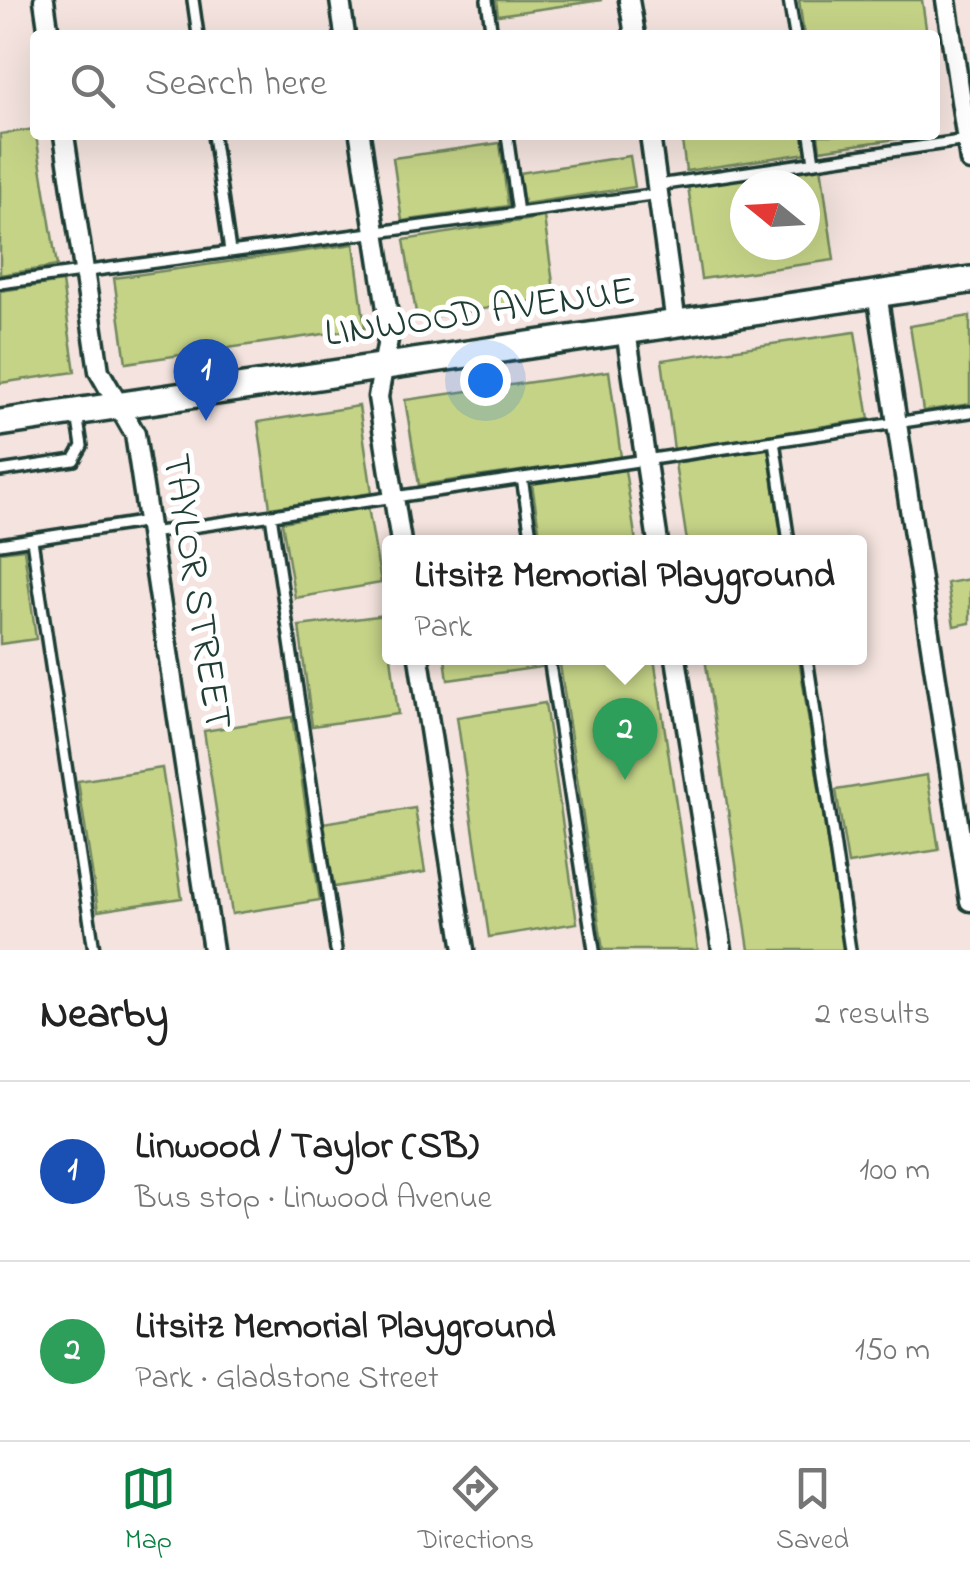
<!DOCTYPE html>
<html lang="en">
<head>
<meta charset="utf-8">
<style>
	:root { --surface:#fff; --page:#f6f6f6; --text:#222; --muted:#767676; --line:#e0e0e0; --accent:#0b8043 }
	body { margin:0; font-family:"Indie Flower",sans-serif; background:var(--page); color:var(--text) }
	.compass { position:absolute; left:730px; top:170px; width:90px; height:90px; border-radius:50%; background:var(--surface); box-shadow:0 10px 40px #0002; rotate:288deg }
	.you { position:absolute; left:485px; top:380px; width:35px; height:35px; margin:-25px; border:8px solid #fff; border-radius:50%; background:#1a73e8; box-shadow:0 0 0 15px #1a73e833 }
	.badge { display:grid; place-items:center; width:65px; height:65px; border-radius:50%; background:var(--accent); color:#fff; font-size:32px; font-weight:700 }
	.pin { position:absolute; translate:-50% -82px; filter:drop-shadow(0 2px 5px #0008) }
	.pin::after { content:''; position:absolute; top:52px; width:35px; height:30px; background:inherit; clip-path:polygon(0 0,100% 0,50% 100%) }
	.popup { position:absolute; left:382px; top:535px; width:485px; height:130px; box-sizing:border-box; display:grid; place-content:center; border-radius:10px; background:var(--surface); filter:drop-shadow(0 2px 8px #0005); font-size:32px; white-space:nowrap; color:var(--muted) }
	.popup b { font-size:38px; color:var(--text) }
	.popup::after { content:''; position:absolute; left:50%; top:100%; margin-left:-20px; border:20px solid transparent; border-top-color:var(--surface) }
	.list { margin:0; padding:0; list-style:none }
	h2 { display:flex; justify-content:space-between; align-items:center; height:130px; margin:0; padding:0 40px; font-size:42px }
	h2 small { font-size:32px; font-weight:400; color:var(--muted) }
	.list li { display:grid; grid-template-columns:65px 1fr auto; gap:30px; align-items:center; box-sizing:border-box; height:180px; padding:0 40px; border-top:2px solid var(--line) }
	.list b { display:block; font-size:38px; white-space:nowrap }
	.list p { margin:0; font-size:32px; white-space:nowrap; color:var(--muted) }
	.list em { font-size:32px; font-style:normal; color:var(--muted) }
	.icon { flex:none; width:55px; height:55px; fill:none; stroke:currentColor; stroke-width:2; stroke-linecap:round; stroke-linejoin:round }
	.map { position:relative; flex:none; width:970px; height:950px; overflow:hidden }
	.search { position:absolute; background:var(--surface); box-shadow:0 10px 40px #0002; left:30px; right:30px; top:30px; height:110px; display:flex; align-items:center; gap:25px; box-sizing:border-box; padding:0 35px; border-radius:10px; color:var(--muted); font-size:38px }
	.sheet { height:490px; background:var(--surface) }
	nav { display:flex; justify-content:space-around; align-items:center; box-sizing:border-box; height:140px; border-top:2px solid var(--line); background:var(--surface); font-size:28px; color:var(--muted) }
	nav a { display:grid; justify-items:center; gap:5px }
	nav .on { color:var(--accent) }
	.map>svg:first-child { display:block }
	.green { fill:#c5d387; stroke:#72885e; stroke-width:2.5; fill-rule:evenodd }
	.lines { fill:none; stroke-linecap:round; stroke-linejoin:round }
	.lane-casing { stroke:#1f3d34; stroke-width:16 }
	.street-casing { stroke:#1f3d34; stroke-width:25 }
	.secondary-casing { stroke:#1f3d34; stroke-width:32 }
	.lane { stroke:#fff; stroke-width:9 }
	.street { stroke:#fff; stroke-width:18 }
	.secondary { stroke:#fff; stroke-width:25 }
	.labels { text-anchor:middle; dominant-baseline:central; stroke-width:10; stroke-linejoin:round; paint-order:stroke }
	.street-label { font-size:40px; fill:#1f3d34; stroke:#fff }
</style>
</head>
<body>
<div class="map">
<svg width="970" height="950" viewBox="0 0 970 950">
	<rect width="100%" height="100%" fill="#f4e3de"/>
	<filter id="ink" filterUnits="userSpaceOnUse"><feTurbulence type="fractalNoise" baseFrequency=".01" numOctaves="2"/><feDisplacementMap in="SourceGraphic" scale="20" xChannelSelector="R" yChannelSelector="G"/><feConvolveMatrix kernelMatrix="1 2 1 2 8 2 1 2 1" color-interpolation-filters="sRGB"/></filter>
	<g filter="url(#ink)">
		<path class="green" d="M 496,0 L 602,0 L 498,15 Z
			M 799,0 L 922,0 L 927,35 L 804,35 Z
			M 35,129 L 57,266 L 0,275 L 0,134 Z
			M 727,135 L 804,135 L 807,153 L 686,171 L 682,141 Z
			M 818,135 L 924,135 L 820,150 Z
			M 500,143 L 508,206 L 402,221 L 393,158 Z
			M 630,156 L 635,187 L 524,204 L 519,173 Z
			M 821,166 L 834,260 L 701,279 L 688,186 ZM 745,185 L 805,185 L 805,245 L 745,245 Z
			M 544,217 L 555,298 L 417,319 L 404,240 Z
			M 354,244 L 365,328 L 126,363 L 114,278 Z
			M 62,282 L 75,372 L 0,383 L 0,291 Z
			M 970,316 L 970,404 L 923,411 L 910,326 Z
			M 855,332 L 869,419 L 674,450 L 662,360 Z
			M 609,371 L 621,457 L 419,485 L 405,400 Z
			M 359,406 L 372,493 L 270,508 L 258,422 Z
			M 768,448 L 782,542 L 687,542 L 675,463 Z
			M 625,470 L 636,542 L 541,542 L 532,484 Z
			M 368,507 L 381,583 L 295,598 L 282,522 Z
			M 24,549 L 36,639 L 0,644 L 0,552 Z
			M 970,579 L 970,623 L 954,626 L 947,583 Z
			M 386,615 L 398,714 L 312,726 L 299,626 Z
			M 445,658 L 539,658 L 541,667 L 448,680 Z
			M 559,658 L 654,658 L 698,950 L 603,950 Z
			M 705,658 L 799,658 L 844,950 L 749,950 Z
			M 545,703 L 577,923 L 489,937 L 457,717 Z
			M 292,717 L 320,900 L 232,914 L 204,731 Z
			M 162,768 L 182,898 L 98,911 L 78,781 Z
			M 927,775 L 939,850 L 848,864 L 836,790 Z
			M 415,808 L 425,872 L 334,887 L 323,823 Z"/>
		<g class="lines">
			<defs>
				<path id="lane" d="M 193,0 L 198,35
					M 487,0 L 492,35
					M 789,0 L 795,35
					M 213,135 L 230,251
					M 507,135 L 518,213
					M 810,135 L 814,162
					M 658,185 L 967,140
					M 0,283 L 659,194
					M 774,441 L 789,542
					M 0,471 L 74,460 L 82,446 L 77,414
					M 522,478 L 532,542
					M 271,515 L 336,950
					M 151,533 L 970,412
					M 32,540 L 94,950
					M 0,544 L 149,521
					M 549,658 L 594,950
					M 807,658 L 850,950"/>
				<path id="street" d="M 44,0 L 49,35
					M 340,0 L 345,35
					M 629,0 L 635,35
					M 946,0 L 970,161
					M 64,135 L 99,371 L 135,434 L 213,950
					M 360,135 L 390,328 L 378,397 L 401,542
					M 650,135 L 676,324
					M 877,293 L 970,901
					M 626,331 L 658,542
					M 419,658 L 464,950
					M 676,658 L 722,950"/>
				<path id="secondary" d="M 0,423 L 970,280"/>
			</defs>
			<use href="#lane" class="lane-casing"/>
			<use href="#street" class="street-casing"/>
			<use href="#secondary" class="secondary-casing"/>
			<use href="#lane" class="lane"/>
			<use href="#street" class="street"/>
			<use href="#secondary" class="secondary"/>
		</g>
	</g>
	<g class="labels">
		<g class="street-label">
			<text transform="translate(480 314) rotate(-8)">LINWOOD AVENUE</text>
			<text transform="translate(195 592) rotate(81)">TAYLOR STREET</text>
		</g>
	</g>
</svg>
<svg class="compass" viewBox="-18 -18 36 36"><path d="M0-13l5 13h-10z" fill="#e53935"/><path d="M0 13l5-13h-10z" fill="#767676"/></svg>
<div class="you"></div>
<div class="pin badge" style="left:206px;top:421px;background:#1a4fb4">1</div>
<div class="pin badge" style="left:625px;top:780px;background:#2e9e5b">2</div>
<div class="popup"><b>Litsitz Memorial Playground</b>Park</div>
<div class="search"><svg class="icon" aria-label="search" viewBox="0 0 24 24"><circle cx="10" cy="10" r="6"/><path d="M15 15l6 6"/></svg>Search here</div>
</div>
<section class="sheet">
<h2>Nearby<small>2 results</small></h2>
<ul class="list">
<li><span class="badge" style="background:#1a4fb4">1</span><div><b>Linwood / Taylor (SB)</b><p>Bus stop · Linwood Avenue</p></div><em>100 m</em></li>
<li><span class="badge" style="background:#2e9e5b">2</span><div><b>Litsitz Memorial Playground</b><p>Park · Gladstone Street</p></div><em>150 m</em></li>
</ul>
</section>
<nav>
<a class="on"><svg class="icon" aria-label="map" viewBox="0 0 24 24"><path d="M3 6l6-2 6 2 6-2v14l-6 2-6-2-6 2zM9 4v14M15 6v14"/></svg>Map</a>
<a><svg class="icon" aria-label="directions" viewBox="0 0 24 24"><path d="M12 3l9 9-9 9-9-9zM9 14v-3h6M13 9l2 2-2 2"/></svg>Directions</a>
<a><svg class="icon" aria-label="saved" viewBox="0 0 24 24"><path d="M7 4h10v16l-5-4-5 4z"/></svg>Saved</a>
</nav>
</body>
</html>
